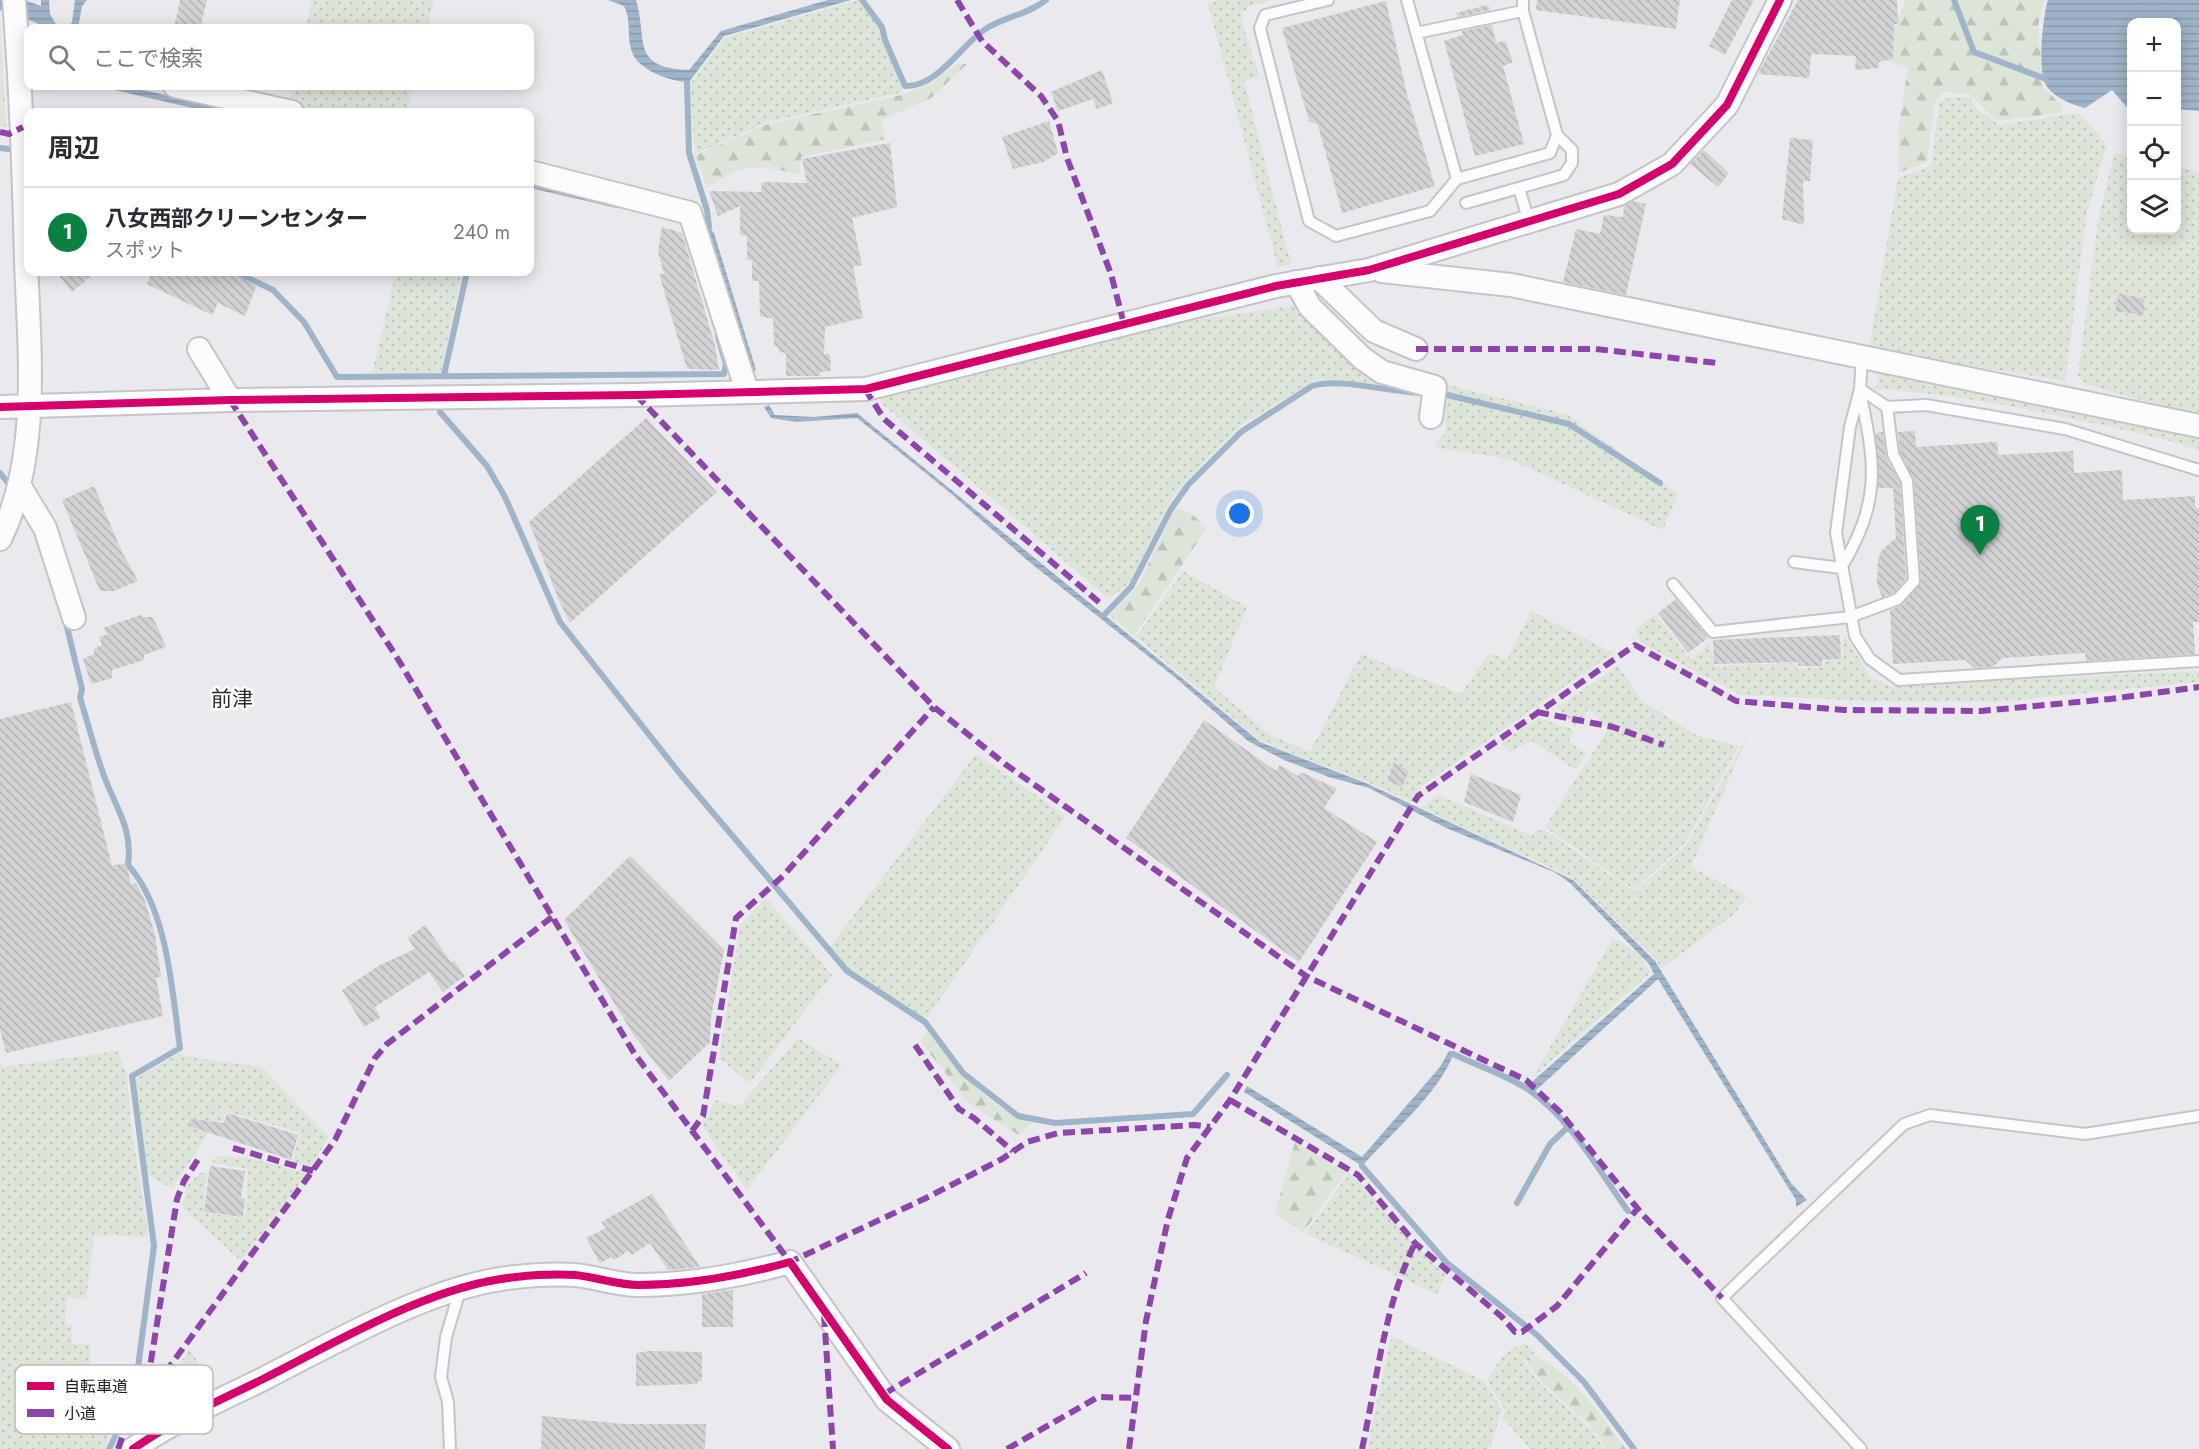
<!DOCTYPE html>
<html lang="ja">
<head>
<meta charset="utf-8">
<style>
	:root { --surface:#fff; --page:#f7f7f7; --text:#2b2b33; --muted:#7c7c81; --line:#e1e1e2; --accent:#0b8043 }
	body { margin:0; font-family:Jost,"Noto Sans JP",sans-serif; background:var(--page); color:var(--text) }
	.controls { position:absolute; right:18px; top:18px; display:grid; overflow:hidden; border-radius:12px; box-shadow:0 3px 15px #0003 }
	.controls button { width:54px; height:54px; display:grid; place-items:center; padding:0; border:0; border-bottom:2px solid var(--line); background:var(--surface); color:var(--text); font:30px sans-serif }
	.you { position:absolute; left:1240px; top:514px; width:21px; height:21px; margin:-15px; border:4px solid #fff; border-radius:50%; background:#1a73e8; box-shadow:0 0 0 9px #1a73e833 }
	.badge { display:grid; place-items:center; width:39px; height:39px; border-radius:50%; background:var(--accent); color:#fff; font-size:20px; font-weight:700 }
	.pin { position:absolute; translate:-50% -50px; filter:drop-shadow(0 2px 3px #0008) }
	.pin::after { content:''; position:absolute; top:32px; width:21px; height:18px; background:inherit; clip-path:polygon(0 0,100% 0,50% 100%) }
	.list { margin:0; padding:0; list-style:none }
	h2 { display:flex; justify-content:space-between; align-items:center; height:78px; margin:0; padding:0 24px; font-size:26px }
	h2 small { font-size:20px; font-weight:400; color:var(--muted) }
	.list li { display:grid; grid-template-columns:39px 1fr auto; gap:18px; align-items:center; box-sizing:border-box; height:90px; padding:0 24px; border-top:2px solid var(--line) }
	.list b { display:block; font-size:22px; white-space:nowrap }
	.list p { margin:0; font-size:20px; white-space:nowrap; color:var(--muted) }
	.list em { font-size:20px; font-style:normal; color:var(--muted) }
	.icon { flex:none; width:33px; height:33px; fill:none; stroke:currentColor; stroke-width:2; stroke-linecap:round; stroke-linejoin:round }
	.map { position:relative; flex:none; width:2199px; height:1449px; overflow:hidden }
	.search { position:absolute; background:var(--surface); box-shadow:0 3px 15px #0003; left:24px; top:24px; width:510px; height:66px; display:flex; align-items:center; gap:15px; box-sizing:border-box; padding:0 21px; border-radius:12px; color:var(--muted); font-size:22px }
	.panel { position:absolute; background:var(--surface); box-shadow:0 3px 15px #0003; left:24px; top:108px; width:510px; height:168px; border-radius:12px }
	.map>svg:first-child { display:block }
	.grass { fill:url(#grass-dots) }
	.forest { fill:url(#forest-firs) }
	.water { fill:url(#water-rules) }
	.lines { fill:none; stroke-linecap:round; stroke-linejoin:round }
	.stream { stroke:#9fb4c8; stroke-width:6 }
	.building { fill:url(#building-back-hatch) }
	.service-casing { stroke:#c4c5c8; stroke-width:14 }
	.minor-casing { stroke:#c4c5c8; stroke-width:26 }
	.service { stroke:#fcfcfc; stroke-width:10 }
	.minor { stroke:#fcfcfc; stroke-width:22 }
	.quiet { stroke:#8e44ad; stroke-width:6; stroke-dasharray:12 6; stroke-linecap:butt }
	.cycleway-casing { stroke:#fff; stroke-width:11 }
	.cycleway { stroke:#d6006c; stroke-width:8 }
	.labels { text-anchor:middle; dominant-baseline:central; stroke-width:5; stroke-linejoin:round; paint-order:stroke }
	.quarter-label { font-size:21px; fill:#2b2c32; stroke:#fff }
	.key { fill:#fff; stroke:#bcbcbc; stroke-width:1.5 }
	.key-label { font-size:16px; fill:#1e1e21 }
</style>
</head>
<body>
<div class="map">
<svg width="2199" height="1449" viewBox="0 0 2199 1449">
	<defs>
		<pattern id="grass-dots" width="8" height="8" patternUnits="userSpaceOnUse" patternTransform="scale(1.5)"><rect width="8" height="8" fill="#dde5d8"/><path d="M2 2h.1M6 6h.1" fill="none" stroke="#bdc4b9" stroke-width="1.8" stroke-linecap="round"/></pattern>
		<pattern id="forest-firs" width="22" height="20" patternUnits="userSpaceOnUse" patternTransform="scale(1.5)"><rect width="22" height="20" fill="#dde5d8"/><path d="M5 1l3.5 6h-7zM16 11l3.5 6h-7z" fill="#bdc4b9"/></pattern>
		<pattern id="water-rules" width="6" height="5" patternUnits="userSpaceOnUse" patternTransform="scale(1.5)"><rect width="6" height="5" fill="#9fb4c8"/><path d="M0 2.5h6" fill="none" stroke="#889aac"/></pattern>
		<pattern id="building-back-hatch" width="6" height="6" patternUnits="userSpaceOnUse" patternTransform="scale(1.5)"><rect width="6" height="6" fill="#d2d2d5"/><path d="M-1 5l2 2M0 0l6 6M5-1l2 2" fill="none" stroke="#b4b4b7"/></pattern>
	</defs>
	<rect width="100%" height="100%" fill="#e9e9ee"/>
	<path class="grass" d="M 312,0 L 434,0 L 427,28 L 305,28 Z
		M 858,0 L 881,27 L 882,40 L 903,92 L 768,122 L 695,154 L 690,84 L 725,38 Z
		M 1221,0 L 1273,0 L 1250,6 L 1242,13 L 1242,23 L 1259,76 L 1244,81 L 1291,264 L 1278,267 L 1208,4 Z
		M 292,86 L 413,86 L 407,112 L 322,112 L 287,105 Z
		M 1950,97 L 1970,98 L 1977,109 L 1999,125 L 2079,113 L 2107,144 L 2087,211 L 2065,381 L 1869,349 L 1898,178 L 1932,165 L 1939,103 Z
		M 2114,153 L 2131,156 L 2132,230 L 2176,230 L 2177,167 L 2199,172 L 2199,413 L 2162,406 L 2085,384 L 2078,376 L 2098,221 Z
		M 396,272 L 462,272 L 441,371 L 434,375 L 372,373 Z
		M 1299,305 L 1418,389 L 1317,379 L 1241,425 L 1187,480 L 1167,506 L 1129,583 L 1109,599 L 881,403 L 880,397 L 1136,329 Z
		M 1880,373 L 2199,437 L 2199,450 C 2161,437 2122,430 2083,421 C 2013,406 1947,393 1875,389 Z
		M 1444,384 L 1566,414 L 1678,494 L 1663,530 L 1509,459 L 1433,447 L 1446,432 Z
		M 1183,571 L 1247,607 L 1214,687 L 1270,735 L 1310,752 L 1361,654 L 1461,694 L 1489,653 L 1507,660 L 1531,611 L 1613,653 L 1423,785 L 1411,802 L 1370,783 L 1261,741 L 1136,637 Z
		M 1655,614 L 1691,660 L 1710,642 L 1714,666 L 1796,663 L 1797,669 L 1824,666 L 1826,661 L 1842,660 L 1844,634 L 1869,676 L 1890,686 L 2199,671 L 2199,682 L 1998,702 L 1868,701 L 1741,695 L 1641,643 L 1636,628 Z
		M 1618,666 L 1642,701 L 1696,735 L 1739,746 L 1685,843 L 1634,890 L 1545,827 L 1608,729 L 1589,709 L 1575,727 L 1557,707 Z
		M 1539,718 L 1574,730 L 1569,742 L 1587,754 L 1576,770 L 1532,741 L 1510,752 L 1501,743 Z
		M 1747,737 L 1691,867 L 1747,896 L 1734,914 L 1661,969 L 1657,960 L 1573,878 L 1422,808 L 1438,795 L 1530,835 L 1543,829 L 1635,892 L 1687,844 Z
		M 976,754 L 1066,816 L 926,1019 L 849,970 L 829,948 Z
		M 766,898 L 832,975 L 750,1083 L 719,1058 L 740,925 Z
		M 1613,938 C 1627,944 1646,958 1650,973 L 1533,1077 Z
		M 798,1038 L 842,1065 L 747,1190 L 702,1126 L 716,1100 L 739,1107 Z
		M 117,1051 L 127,1075 L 130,1118 L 148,1234 L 147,1237 L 94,1235 L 86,1299 L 67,1298 L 65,1325 L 72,1325 L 72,1344 L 90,1345 L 90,1380 L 102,1381 L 107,1415 L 119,1415 L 104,1449 L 0,1449 L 0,1061 L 2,1067 Z
		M 180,1053 L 184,1056 L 262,1067 L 328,1137 L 311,1168 L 292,1162 L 300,1133 L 225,1111 L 223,1121 L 216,1121 L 172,1189 L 148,1174 L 135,1079 Z
		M 216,1156 L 245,1157 L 307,1173 L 241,1261 L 183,1208 L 187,1186 L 200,1173 L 207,1173 L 203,1213 L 245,1218 L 248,1169 L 212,1163 Z
		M 1349,1173 L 1357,1178 L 1412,1243 L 1446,1275 L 1437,1294 L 1306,1234 Z
		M 1391,1336 L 1484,1381 L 1502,1410 L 1489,1449 L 1367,1449 Z
		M 1526,1344 L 1535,1354 L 1524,1359 C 1539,1396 1587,1413 1604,1449 L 1530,1449 L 1503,1418 L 1505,1410 L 1487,1380 C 1498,1363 1505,1348 1526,1344 Z
		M 190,1349 L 216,1395 L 134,1439 L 132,1433 Z"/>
	<path class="forest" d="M 1906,0 L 2044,0 L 2038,26 L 2043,87 L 2063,107 L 2060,113 L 1996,121 L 1970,94 L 1944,92 L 1935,100 L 1927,162 L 1898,173 L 1899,126 L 1908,67 L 1880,59 L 1888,26 L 1898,19 Z
		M 0,20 L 6,127 L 0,126 Z
		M 957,64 L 967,64 L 931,98 L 882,120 L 886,139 L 801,157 L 799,174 C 756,165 745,162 707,188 L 696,155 L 768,124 L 901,95 L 932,83 Z
		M 1175,508 L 1192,514 L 1207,528 L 1134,636 L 1109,615 L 1138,586 Z
		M 927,1031 C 956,1067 987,1109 1033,1123 L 1019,1135 L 971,1105 L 920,1041 Z
		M 1295,1142 L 1346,1172 L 1303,1233 L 1275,1213 Z
		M 1536,1356 C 1573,1374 1602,1416 1626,1449 L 1606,1449 C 1590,1413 1541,1395 1526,1358 Z"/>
	<path class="water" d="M 0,0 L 24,0 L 41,6 L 41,0 L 49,0 L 50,14 L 58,28 L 41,28 L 37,23 L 0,10 Z
		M 75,0 L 87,0 L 82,6 L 78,28 L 68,28 L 72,22 Z
		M 608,0 L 636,0 C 648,40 630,68 689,70 L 721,31 L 828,0 L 851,0 L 724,36 L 689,82 C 671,82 638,70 632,52 C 626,37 632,21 624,6 Z
		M 2048,0 L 2199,0 L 2199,111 L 2177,109 L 2176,22 L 2132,22 L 2131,112 L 2112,90 L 2085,108 C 2073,105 2057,99 2048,88 C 2036,75 2043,16 2048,0 Z
		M 97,86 L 125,86 L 240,112 L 210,112 Z
		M 530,181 L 618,201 L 617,208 L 530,188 Z
		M 709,227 L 714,233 L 756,370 L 751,372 L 706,229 Z
		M 769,405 L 775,415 L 814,417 L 857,413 L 1260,742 L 1368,784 L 1573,880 L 1655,961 L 1791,1183 L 1807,1200 L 1796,1207 L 1796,1200 L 1658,979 L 1533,1093 L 1525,1088 L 1654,974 L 1649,964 L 1570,883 L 1556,873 L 1444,827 L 1369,788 L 1329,777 L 1284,760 L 1248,741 L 1177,679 L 1028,561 L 948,491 L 857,418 L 796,422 L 771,418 L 764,407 Z
		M 1449,1051 L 1454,1052 C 1443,1089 1389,1136 1362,1166 L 1244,1092 L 1247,1086 L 1362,1157 L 1440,1067 Z"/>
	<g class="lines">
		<path class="stream" d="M 862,0 L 882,27 L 885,40 L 905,86 C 939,87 961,44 987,28 C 1007,16 1029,14 1046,0
			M 1954,0 L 1974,52 L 2046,79
			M 687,82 L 689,153 L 707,210 L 709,227
			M 0,148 L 18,150
			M 236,272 L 273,290 L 304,322 L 337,377 L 724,374 L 726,364 L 718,337
			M 444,375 L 467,272
			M 1439,393 L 1569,424 L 1660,483
			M 440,412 L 487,466 L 505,497 L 560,622 L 681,775 L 847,971 L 925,1022 L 963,1073 L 1018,1116 L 1055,1123 L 1193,1114 L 1227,1075
			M 0,473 L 12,488
			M 1103,616 L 1131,587 L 1171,509 L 1188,485 L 1241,432 L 1312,386 C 1338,377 1392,393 1423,393
			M 65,619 L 82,689 L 80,698 C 88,723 94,748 103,773 C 115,808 133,826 128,865 C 168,909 172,991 180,1048 L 132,1076 L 154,1246 L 134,1398 L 109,1449
			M 1453,1054 C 1478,1066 1507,1075 1529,1090 C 1571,1119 1598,1170 1628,1211
			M 1362,1166 L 1446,1262 L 1537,1335 L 1584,1382 L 1634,1449
			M 1517,1203 L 1550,1144 L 1568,1127"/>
	</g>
	<path class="building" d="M 180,0 L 207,0 L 200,28 L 174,28 Z
		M 1537,0 L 1680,0 L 1676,29 L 1536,10 Z
		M 1732,0 L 1754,0 L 1725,55 L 1709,46 Z
		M 1798,0 L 1897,0 L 1898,24 L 1894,24 L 1893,59 L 1879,62 L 1879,68 L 1855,70 L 1856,56 L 1811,54 L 1809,78 L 1758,74 Z
		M 1386,1 L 1407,94 L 1435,186 L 1342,213 L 1318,125 L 1309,121 L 1282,28 Z
		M 1488,5 L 1490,10 L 1458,17 L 1456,13 Z
		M 1492,25 L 1496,43 L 1505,41 L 1513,62 L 1503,66 L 1524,144 L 1475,156 L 1444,41 L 1463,35 L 1462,31 Z
		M 1102,70 L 1113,103 L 1097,109 L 1093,99 L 1058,111 L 1051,92 Z
		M 1049,121 L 1058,153 L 1043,162 L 1013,169 L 1002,137 Z
		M 1790,138 L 1813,140 L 1810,181 L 1803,181 L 1804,225 L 1782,219 Z
		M 890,143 L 897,207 L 852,218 L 862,265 L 853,267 L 863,318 L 825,327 L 824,354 L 830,354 L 831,371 L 820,372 L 820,376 L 786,376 L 786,353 L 779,352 L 778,347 L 774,346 L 773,319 L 760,316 L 759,281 L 752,281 L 752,260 L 747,260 L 747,236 L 740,235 L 740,206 L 718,216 L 709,191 L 761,192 L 762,182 L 807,183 L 802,159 Z
		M 1704,150 L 1729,173 L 1718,187 L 1690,164 Z
		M 1633,201 L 1646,204 L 1626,295 L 1563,282 L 1576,229 L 1600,234 L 1604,215 L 1623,217 L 1624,206 Z
		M 662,227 L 682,233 L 715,346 L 719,370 L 687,369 L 659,274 L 664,274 L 658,251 Z
		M 56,272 L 96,272 L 72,292 Z
		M 152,272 L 228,272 L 257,285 L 245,316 L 218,303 L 212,315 L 147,284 Z
		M 2119,293 L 2144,299 L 2144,315 L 2115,311 Z
		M 646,418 L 717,492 L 570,623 L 558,598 L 529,522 Z
		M 1915,431 L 1916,447 L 1997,442 L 1998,455 L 2073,451 L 2074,473 L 2122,470 L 2123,500 L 2195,496 L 2195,508 L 2199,508 L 2199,622 L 2193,622 L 2195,654 L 2086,661 L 2085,653 L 2054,655 L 2002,658 L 1993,667 L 1974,668 L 1965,660 L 1893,664 L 1890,610 L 1904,604 L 1921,581 L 1914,480 L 1900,452 L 1898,432 Z
		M 1883,432 L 1886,457 L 1900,483 L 1906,578 L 1894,593 L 1882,597 L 1877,583 L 1878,559 L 1882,550 L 1896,538 L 1893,488 L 1878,488 L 1876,433 Z
		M 94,486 L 122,552 L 138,581 L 114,591 L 100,591 L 62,500 Z
		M 1676,599 L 1708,638 L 1688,653 L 1658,613 Z
		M 140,615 L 143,617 L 153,617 L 166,647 L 144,655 L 144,660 L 112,670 L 112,678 L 91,684 L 83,659 L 94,654 L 94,649 L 102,645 L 99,636 L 108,635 L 103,628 Z
		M 1840,635 L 1841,659 L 1822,660 L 1822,666 L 1798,666 L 1798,662 L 1714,664 L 1713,640 Z
		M 71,702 L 112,866 L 126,863 L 131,884 L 136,883 L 145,901 L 155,935 L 161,976 L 156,978 L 163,1016 L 6,1053 L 0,1030 L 0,719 Z
		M 1204,720 L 1276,771 L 1280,765 L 1298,776 L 1301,772 L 1337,789 L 1324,808 L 1377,842 L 1299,962 L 1126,838 Z
		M 1394,762 L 1409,771 L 1402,787 L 1387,781 Z
		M 1471,774 L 1521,795 L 1513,822 L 1464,802 Z
		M 630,856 L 724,950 L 711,1017 L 710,1042 L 669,1081 L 633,1034 L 564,920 Z
		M 425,925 L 451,962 L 454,961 L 465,976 L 443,992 L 429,972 L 375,1007 L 380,1018 L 364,1027 L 342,990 L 380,965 L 415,949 L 408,938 Z
		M 227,1113 L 298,1135 L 291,1160 L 189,1126 L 190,1119 L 224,1123 Z
		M 210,1166 L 245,1171 L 241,1198 L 245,1199 L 243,1217 L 204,1212 Z
		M 652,1194 L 700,1267 L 668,1270 L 650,1243 L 632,1255 L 628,1251 L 614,1260 L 611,1257 L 600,1263 L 586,1238 L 606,1228 L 601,1222 Z
		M 733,1290 L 733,1327 L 702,1327 L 702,1294 Z
		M 649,1351 L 702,1352 L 702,1381 L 698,1381 L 697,1384 L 636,1386 L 636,1353 Z
		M 542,1416 L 624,1424 L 706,1424 L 705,1449 L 541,1449 Z"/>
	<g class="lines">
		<defs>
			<path id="service" d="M 1328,0 L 1265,15 L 1260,28 L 1309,221 L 1336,236 L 1430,211 L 1457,179 L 1550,153 L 1557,135 L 1523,11 L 1523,0
				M 1407,0 L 1457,179
				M 1416,33 L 1523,11
				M 1519,188 L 1529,222
				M 1466,203 L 1564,175 L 1572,163 L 1572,150 L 1557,135
				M 1862,357 L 1860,389 L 1887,407 L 1926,405 L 2065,429 L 2199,470
				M 1860,389 L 1850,427 L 1836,533 L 1855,636 L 1870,659 L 1899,680 L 2199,661
				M 1794,562 L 1841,568 C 1881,501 1876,466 1860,392
				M 1673,584 L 1713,632 L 1850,617 L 1898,599 L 1914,581 L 1907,481 L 1893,454 L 1887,407
				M 450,1449 L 448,1402 L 441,1377 L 446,1337 L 460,1290
				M 1861,1449 L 1722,1298 L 1904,1124 L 1930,1115 L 2085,1134 L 2199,1116"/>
			<path id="minor" d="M 175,86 L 292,112
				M 530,172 L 690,213 L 747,391
				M 1382,271 L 1511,285 L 2199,426
				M 1319,278 L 1374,331 L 1416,349
				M 1296,282 L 1310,307 L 1362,358 L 1382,372 L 1435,387 L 1431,417
				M 199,349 L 230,400
				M 0,407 L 230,400 L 636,395 L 866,389 L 1276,286 L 1369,270 L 1619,194 L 1672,164 L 1727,105 L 1780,0
				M 19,485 L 45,528 L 74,618
				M 0,539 C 41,456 29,349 26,260 C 24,173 21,87 14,0
				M 133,1449 C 174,1420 221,1400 265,1378 C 340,1340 432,1285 516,1277 C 535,1275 556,1274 575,1275 C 596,1277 617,1285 638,1285 C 690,1285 739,1276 790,1262 L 887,1400 L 948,1449"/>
		</defs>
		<use href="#service" class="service-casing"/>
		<use href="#minor" class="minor-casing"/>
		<use href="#service" class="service"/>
		<use href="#minor" class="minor"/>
		<path class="quiet" d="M 957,0 L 982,41 L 1041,96 L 1058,121 L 1067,158 L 1111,274 L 1124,324
			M 0,132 L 9,134 L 23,127
			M 1416,349 L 1596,349 L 1717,363
			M 865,389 L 884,419 L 1100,603
			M 636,395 L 934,707 L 1005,764 L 1306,976 L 1526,1080 L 1560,1112 L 1642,1214 L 1722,1298
			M 230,400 L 396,656 L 634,1053 L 790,1262 L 926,1198 L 1002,1159 L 1027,1142 L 1058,1133 L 1195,1125 L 1210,1127
			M 1537,712 L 1613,727 L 1664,745
			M 915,1045 L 959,1109 L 974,1118 L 1013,1151
			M 1230,1100 L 1358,1175 L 1415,1243 L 1502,1317 L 1515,1332 L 1522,1332 L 1557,1306 L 1638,1208
			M 692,1131 L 703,1116 L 736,918 L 783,876 L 934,707
			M 233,1148 L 313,1171
			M 824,1315 L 833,1449
			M 884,1394 L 1086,1273
			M 145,1398 L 177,1199 L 184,1181 L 201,1155
			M 118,1449 L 123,1435 L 159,1381 L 335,1140 L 375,1058 L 387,1044 L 552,917
			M 1007,1449 L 1098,1397 L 1136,1398
			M 1129,1449 L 1146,1321 L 1168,1219 L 1187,1158 L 1230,1100 L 1418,796 L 1635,645 L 1736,701 L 1844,710 L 1981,711 L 2110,699 L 2199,687
			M 1362,1449 C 1377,1380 1384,1307 1415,1243"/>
		<defs>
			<path id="cycleway" d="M 0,407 L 230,400 L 636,395 L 866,389 L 1276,286 L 1369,270 L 1619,194 L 1672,164 L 1727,105 L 1780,0
				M 133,1449 C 174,1420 221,1400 265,1378 C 340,1340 432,1285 516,1277 C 535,1275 556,1274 575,1275 C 596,1277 617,1285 638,1285 C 690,1285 739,1276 790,1262 L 887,1400 L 948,1449"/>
		</defs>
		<use href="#cycleway" class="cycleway-casing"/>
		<use href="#cycleway" class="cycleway"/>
	</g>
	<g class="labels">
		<g class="quarter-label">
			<text x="232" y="699">前津</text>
		</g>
	</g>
	<rect x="15" y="1365" width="198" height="69" rx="9" class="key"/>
	<rect x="27" y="1382" width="27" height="8" fill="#d6006c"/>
	<rect x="27" y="1409" width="27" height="8" fill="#8e44ad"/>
	<g class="key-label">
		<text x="64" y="1392">自転車道</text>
		<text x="64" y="1419">小道</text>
	</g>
</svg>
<div class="controls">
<button>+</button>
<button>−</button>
<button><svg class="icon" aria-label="locate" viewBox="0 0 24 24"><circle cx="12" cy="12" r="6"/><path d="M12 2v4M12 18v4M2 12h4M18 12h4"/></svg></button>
<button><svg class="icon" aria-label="layers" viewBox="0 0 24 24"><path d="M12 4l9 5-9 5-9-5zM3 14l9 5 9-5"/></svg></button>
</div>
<div class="you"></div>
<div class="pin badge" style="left:1980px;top:555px">1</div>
<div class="search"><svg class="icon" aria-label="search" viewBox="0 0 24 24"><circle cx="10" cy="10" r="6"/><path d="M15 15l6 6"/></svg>ここで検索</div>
<section class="panel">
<h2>周辺<small></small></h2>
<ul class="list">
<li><span class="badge">1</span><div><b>八女西部クリーンセンター</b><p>スポット</p></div><em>240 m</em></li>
</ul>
</section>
</div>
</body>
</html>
